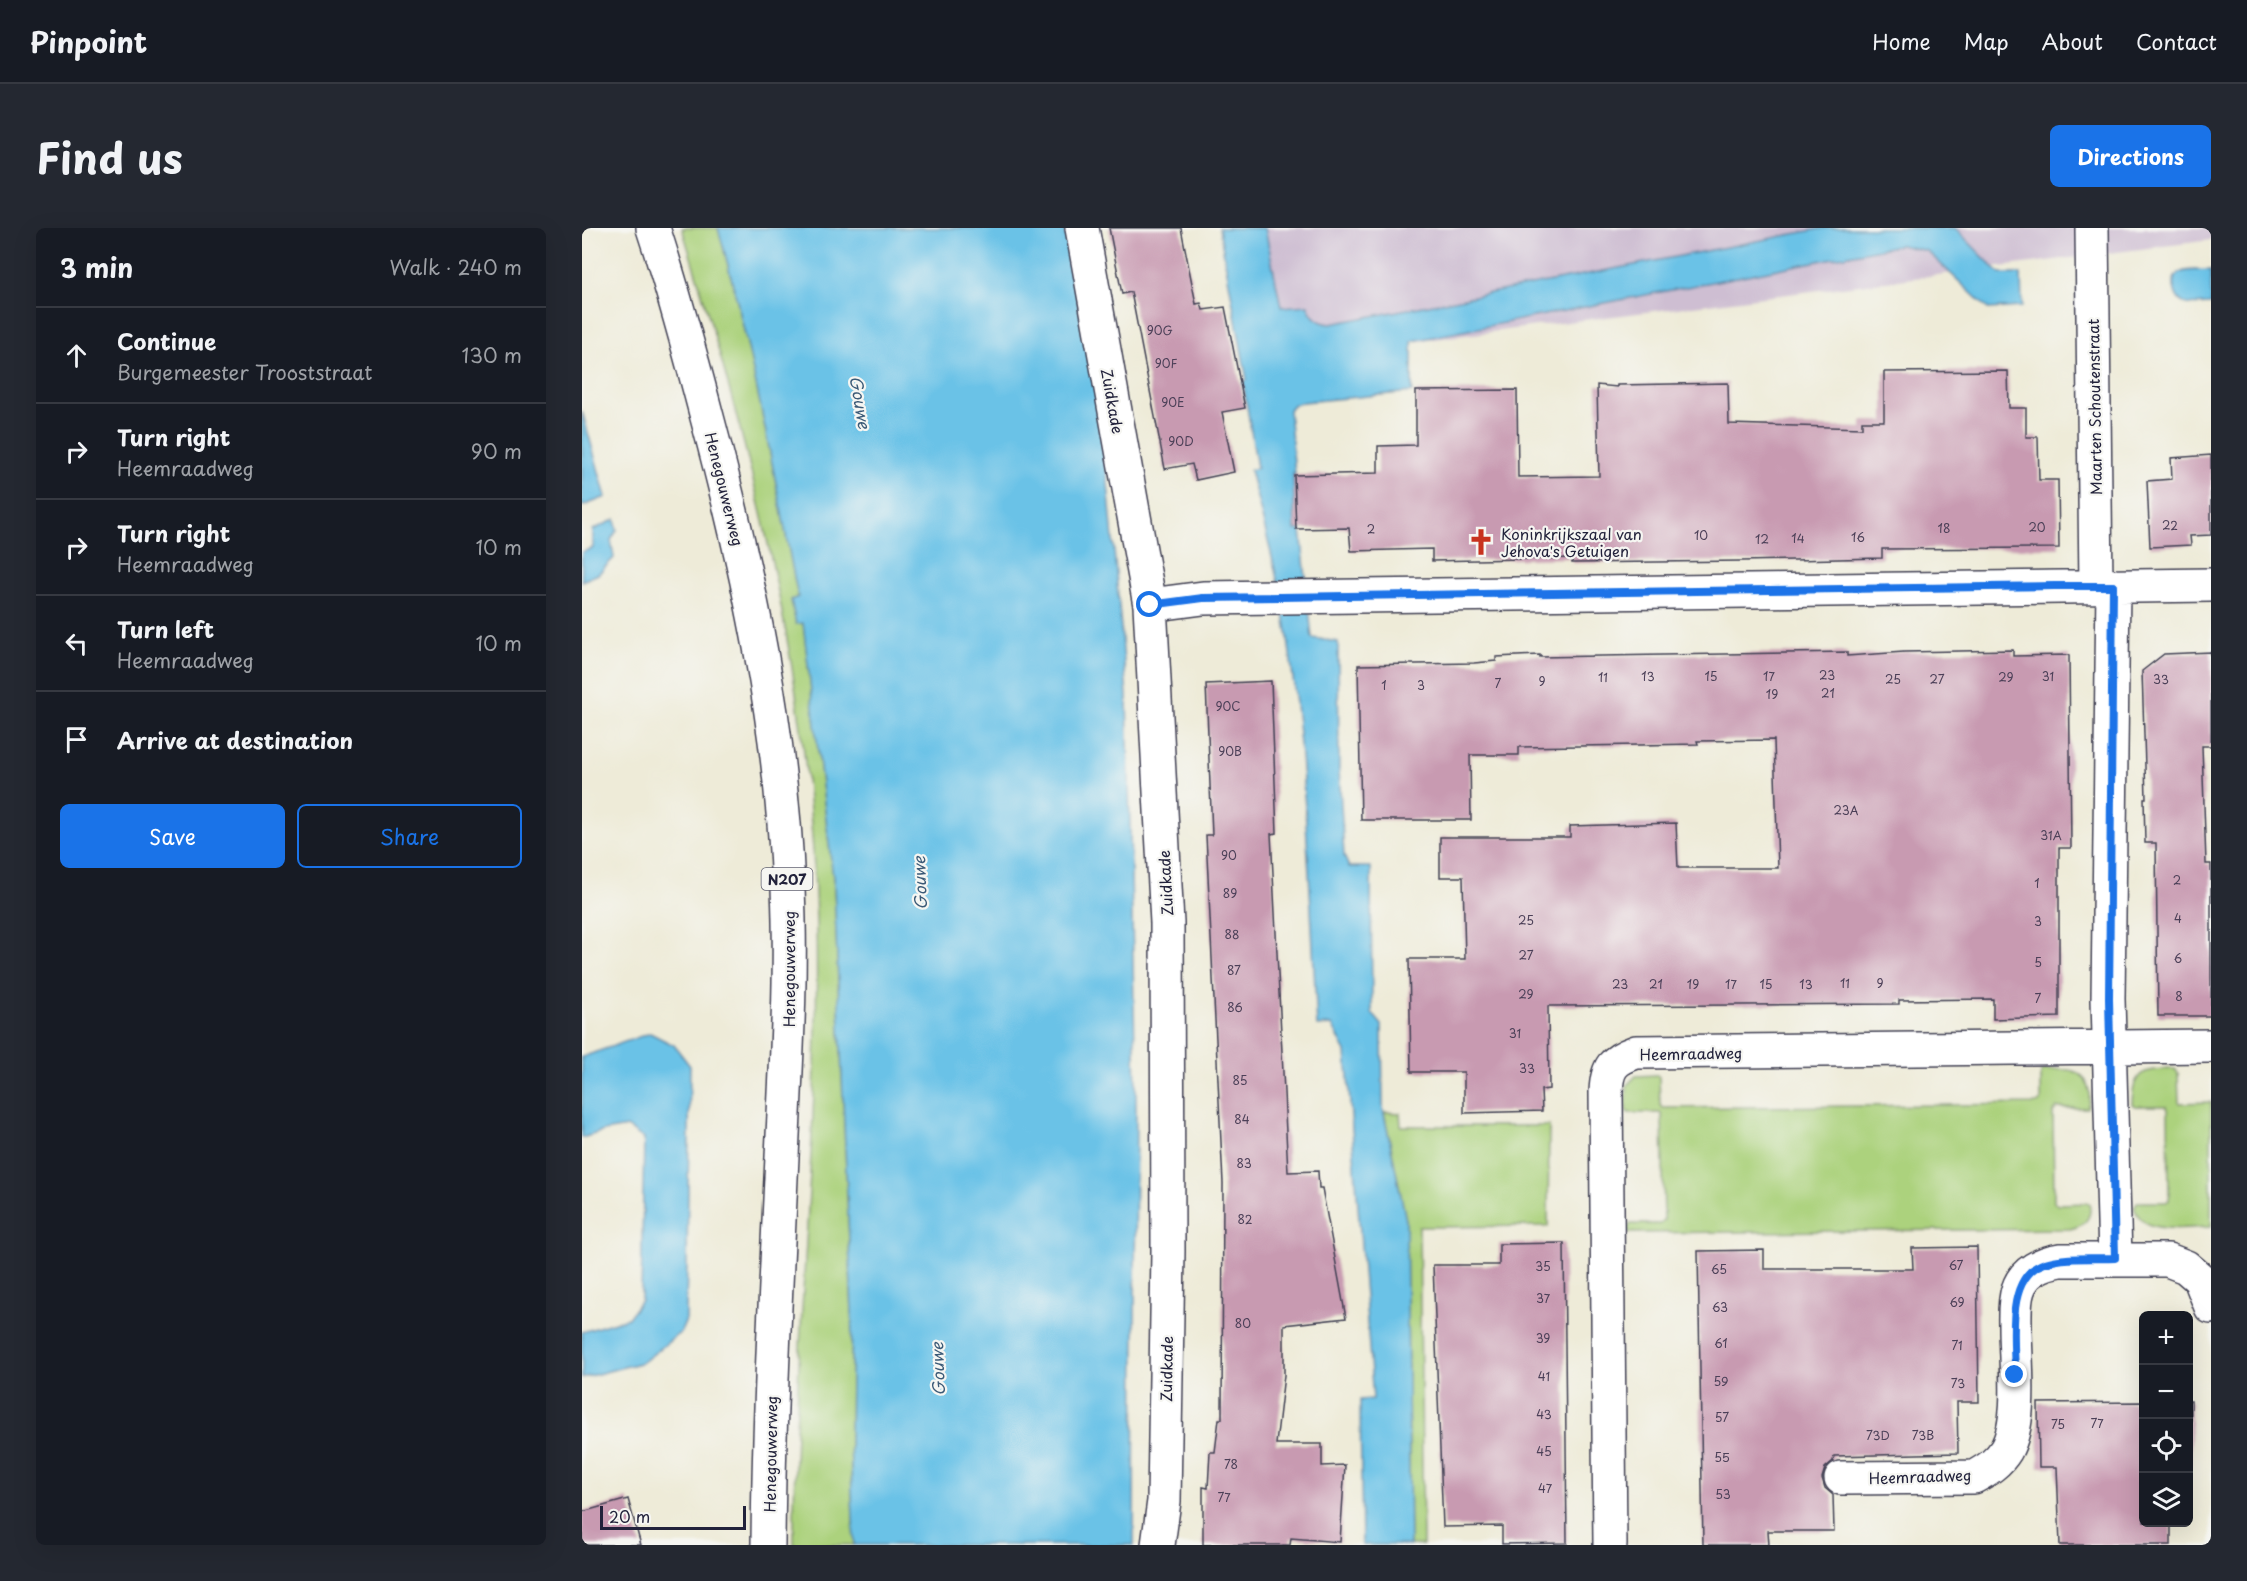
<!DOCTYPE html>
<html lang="en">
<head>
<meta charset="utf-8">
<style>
	:root { --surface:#171b24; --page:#242831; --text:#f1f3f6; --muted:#9ea1a6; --line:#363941; --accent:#1a73e8 }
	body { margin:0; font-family:"Playpen Sans",sans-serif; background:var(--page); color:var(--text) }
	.controls { position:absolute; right:18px; bottom:18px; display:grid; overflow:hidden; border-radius:9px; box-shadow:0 6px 24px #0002 }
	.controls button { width:54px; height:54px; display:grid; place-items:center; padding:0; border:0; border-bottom:2px solid var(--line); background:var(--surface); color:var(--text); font:30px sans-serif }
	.scale { position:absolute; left:18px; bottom:15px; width:146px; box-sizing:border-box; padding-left:6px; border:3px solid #22223b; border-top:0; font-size:16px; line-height:21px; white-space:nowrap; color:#22223b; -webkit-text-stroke:4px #f6f6f2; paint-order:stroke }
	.stop { position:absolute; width:18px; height:18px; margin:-14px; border:4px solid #1a73e8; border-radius:50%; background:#fff }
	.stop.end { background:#1a73e8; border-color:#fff; box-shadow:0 2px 6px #0008 }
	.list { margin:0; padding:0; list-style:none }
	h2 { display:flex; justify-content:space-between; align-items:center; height:78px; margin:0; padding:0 24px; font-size:26px }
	h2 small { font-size:20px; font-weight:400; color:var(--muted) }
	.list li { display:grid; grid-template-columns:39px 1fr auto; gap:18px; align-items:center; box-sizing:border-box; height:96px; padding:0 24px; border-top:2px solid var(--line) }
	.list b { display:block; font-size:22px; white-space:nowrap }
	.list p { margin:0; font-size:20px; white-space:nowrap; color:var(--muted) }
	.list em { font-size:20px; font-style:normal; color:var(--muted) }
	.actions { display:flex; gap:12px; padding:18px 24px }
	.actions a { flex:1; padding:14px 0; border:2px solid var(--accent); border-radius:9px; text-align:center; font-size:21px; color:var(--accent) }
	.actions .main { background:var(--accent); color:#fff }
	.icon { flex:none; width:33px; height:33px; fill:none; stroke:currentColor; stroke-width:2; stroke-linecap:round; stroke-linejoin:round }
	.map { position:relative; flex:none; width:1629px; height:1317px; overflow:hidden; border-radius:9px }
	header { display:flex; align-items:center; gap:36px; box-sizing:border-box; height:84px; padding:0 30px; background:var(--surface); border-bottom:2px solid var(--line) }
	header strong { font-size:28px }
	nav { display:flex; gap:33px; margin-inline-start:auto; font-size:21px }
	.intro { display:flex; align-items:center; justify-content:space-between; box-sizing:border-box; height:144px; padding:0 36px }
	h1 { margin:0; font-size:42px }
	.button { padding:15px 27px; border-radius:9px; background:var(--accent); color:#fff; font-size:21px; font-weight:700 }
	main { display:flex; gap:36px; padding:0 36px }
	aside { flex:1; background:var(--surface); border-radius:9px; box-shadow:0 6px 24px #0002 }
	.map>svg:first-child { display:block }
	.industrial { fill:#cebed2 }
	.green { fill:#acd27d; stroke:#677a5c; stroke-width:1.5 }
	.water { fill:#6ac2e7; stroke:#467291; stroke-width:1.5 }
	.building { fill:#c89ab1 }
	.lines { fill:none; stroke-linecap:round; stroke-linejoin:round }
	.minor-casing { stroke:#414053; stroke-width:36 }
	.primary-casing { stroke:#414053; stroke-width:36 }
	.minor { stroke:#fff; stroke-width:33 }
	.primary { stroke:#fff; stroke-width:33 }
	.route { stroke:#1a73e8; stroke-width:8 }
	.labels { text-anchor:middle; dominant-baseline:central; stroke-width:4.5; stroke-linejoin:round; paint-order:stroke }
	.number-label { font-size:12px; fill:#4c4058 }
	.shield { fill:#f6f6f2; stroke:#626272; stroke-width:1.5 }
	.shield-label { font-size:14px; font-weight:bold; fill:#22223b }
	.street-label { font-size:15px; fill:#22223b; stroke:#f6f6f2 }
	.poi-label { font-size:15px; fill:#22223b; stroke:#f6f6f2; text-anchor:start }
	.water-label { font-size:16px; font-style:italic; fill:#3b5a77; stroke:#f6f6f2 }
</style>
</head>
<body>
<header>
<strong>Pinpoint</strong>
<nav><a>Home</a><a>Map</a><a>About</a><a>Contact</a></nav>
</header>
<div class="intro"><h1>Find us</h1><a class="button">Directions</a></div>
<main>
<aside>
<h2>3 min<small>Walk · 240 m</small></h2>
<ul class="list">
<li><svg class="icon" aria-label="ahead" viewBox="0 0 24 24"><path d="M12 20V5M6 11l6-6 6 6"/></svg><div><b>Continue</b><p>Burgemeester Trooststraat</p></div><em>130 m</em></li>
<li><svg class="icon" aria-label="right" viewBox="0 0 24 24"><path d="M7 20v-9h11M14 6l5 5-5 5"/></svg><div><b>Turn right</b><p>Heemraadweg</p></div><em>90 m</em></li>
<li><svg class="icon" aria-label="right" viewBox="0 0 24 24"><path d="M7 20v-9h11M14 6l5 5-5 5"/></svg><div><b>Turn right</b><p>Heemraadweg</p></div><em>10 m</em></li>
<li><svg class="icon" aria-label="left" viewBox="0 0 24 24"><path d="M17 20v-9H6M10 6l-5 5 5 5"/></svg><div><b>Turn left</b><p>Heemraadweg</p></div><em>10 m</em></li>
<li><svg class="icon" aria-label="arrive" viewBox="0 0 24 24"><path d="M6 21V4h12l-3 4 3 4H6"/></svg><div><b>Arrive at destination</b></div></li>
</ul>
<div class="actions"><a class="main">Save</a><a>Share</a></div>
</aside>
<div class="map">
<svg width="1629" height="1317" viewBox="0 0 1629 1317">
	<rect width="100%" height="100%" fill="#f6f6f2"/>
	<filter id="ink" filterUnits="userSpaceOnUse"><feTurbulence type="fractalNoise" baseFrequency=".0167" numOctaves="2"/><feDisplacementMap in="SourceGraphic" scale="12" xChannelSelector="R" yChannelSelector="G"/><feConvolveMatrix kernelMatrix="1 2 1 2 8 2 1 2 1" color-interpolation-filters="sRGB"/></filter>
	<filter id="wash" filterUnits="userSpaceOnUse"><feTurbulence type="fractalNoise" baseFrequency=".008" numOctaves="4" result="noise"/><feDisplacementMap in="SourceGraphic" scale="24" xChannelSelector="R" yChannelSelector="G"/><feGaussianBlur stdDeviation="1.35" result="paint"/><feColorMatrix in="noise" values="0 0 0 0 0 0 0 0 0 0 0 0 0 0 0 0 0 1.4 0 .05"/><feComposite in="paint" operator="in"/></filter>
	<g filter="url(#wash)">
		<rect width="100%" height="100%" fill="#eeebd8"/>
		<path class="industrial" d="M 662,0 L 1629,0 L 1629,12 L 688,132 Z"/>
		<path class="green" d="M 100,0 L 136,0 C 170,121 192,246 216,369 L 209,372 L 214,395 L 221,394 L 252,658 L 270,1084 L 268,1212 L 272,1317 L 212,1317 C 211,1092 244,867 232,641 C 221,422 165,209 100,0 Z
			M 1593,841 L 1596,845 L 1597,875 L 1629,874 L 1629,999 C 1604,999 1561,1009 1552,979 L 1555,974 L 1584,974 L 1587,972 L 1586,881 L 1584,878 L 1553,878 L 1550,876 C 1551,841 1562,842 1593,841 Z
			M 1462,842 C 1471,842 1483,840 1491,843 C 1507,847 1510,867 1505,880 L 1475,880 L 1471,884 L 1472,974 L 1476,976 L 1507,975 C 1511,990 1502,998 1488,1001 L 1046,1005 L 1046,999 L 1048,996 L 1078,996 L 1082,992 L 1080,887 L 1078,885 L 1047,885 L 1044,883 L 1045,857 L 1054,848 L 1075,847 L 1077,849 L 1078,877 L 1081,880 L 1455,876 L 1459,873 L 1459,844 Z
			M 802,884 L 818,885 L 819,898 L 967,898 L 966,998 L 837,999 L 841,1317 L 828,1317 L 824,992 Z"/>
		<path class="water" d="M 136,0 L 482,0 L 521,200 L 545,467 L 554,865 L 552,1317 L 272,1317 L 268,1212 L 270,1084 L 252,658 L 221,395 L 214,396 L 209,372 L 216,369 C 192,246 170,121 136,0 Z
			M 637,0 L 683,0 L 699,79 L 726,77 C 729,89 737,95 749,96 L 1242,0 L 1373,0 L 1418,46 L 1439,46 L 1440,79 L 1406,81 L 1345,23 L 1318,17 L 830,113 L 830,164 L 721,174 L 710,178 L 707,182 L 713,246 L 711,246 L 713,302 L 719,302 L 730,410 L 756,414 L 757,542 L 762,628 L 767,639 L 789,639 L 790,785 L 800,797 L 801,881 L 824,992 L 828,1317 L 780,1317 L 778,1172 L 791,1171 L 764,824 L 750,797 L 735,798 C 728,669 724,539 706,411 C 698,354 682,298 668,242 L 675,240 L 661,154 L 665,152 Z
			M 1629,42 L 1629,76 C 1610,76 1596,82 1592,59 C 1592,53 1591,49 1596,46 C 1603,40 1620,43 1629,42 Z
			M 0,183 L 24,269 L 1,278 L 0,277 Z
			M 33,291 L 35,302 L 29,312 L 32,330 L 16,346 L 0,353 L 0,324 L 11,320 L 11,302 Z
			M 68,805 L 92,817 L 108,838 L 104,1092 L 99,1104 L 61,1134 L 0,1150 L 0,1104 L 46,1090 L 59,1072 L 62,911 L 45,899 L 22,903 L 0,910 L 0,829 Z"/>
		<g id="blocks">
			<path class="building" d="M 527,0 L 599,0 L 614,76 L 619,75 L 621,82 L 643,79 L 663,180 L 640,184 L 652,244 L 614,252 L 610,236 L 583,241 L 549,64 L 540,66 Z
				M 1426,143 L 1427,180 L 1444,180 L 1444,209 L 1456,209 L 1457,252 L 1476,252 L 1477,320 L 1300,321 L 1300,330 L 1160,333 L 990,335 L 990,330 L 850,333 L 850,321 L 769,323 L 767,300 L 714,301 L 712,247 L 796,245 L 796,218 L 834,217 L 834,163 L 935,162 L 936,249 L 1017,248 L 1015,157 L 1035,159 L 1035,157 L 1146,155 L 1147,196 L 1280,200 L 1280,193 L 1302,193 L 1302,144 Z
				M 1629,227 L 1629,307 L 1608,308 L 1609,317 L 1568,319 L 1565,253 L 1590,251 L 1589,230 Z
				M 1431,422 L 1431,428 L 1487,427 L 1489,620 L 1477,620 L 1477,789 L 1411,791 L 1411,771 L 1317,772 L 1317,776 L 966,778 L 967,861 L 959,862 L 960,883 L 882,885 L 882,844 L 829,844 L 827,731 L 883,731 L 881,649 L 858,649 L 858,609 L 988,609 L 988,598 L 1094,595 L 1096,640 L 1196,640 L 1192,512 L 1115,513 L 1116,516 L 937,519 L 937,527 L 888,527 L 889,592 L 779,592 L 776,437 L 892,435 L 914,433 L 914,429 L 958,427 L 958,429 L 1265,424 L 1265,428 L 1322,424 Z
				M 1629,424 L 1629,518 L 1620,518 L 1624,636 L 1629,636 L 1629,788 L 1576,788 L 1574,615 L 1563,615 L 1562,570 L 1564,570 L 1560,443 L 1582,426 Z
				M 689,453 L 695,605 L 689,606 L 706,944 L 736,943 L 737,960 L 740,960 L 764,1090 L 702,1097 L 702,1147 L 694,1216 L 740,1216 L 740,1238 L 763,1237 L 758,1314 L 709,1310 L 708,1317 L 621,1317 L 621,1259 L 626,1260 L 628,1224 L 633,1224 L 637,1191 L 640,1191 L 641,955 L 624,607 L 630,607 L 624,456 Z
				M 982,1015 L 985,1315 L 920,1316 L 920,1298 L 861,1299 L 851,1037 L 917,1037 L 917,1016 Z
				M 1395,1019 L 1397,1174 L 1375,1174 L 1376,1225 L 1252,1228 L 1251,1233 L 1243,1240 L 1240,1250 L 1243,1260 L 1251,1267 L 1252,1303 L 1186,1303 L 1187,1317 L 1121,1317 L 1116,1023 L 1182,1022 L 1182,1041 L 1331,1041 L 1330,1020 Z
				M 1606,1173 L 1609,1173 L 1609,1238 L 1606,1238 Z
				M 1562,1174 L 1562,1294 L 1589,1294 L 1589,1317 L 1478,1317 L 1475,1239 L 1457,1239 L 1456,1175 Z
				M 46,1271 L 59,1317 L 0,1317 L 0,1284 Z"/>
		</g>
	</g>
	<g filter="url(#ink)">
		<use href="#blocks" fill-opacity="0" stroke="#414053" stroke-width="1.5"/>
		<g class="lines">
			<defs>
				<path id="minor" d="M 500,0 L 568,377 L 585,695 L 586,1023 L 582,1273 L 576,1317
					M 1510,0 L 1514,358
					M 1531,358 L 1526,771 L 1533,1031
					M 568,377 L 621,370 L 1629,357
					M 1259,1250 L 1392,1249 C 1405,1242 1416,1235 1424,1222 C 1441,1192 1433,1134 1433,1099 C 1433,1087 1432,1074 1436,1062 C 1442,1043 1460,1035 1478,1032 L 1586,1032 L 1604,1039 L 1618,1051 L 1629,1079
					M 1028,1317 L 1024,864 C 1025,839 1031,832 1054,824 L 1629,818"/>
				<path id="primary" d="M 71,0 C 92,64 109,128 126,193 C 167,347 200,502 206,661 C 210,750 204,839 200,929 C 194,1058 187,1187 186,1317"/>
			</defs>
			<use href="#minor" class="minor-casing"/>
			<use href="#primary" class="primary-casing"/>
			<use href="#minor" class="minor"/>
			<use href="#primary" class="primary"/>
		</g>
	</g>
	<g class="lines" filter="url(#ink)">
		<path class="route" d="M 568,377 L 621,370 L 1473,358 L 1531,358 L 1527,771 L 1533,1030 C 1511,1031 1484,1028 1463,1035 C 1422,1048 1433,1114 1433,1147"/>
	</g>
	<defs>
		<symbol id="church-bare" viewBox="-9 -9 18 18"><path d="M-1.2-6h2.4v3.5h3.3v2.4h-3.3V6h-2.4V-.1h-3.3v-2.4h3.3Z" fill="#c8321e" stroke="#f6f6f2" stroke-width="2.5" paint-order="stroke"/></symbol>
	</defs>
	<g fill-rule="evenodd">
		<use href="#church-bare" x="880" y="295" width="38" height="38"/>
	</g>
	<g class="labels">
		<g class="number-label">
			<text x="578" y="102">90G</text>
			<text x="584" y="135">90F</text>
			<text x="591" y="174">90E</text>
			<text x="599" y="213">90D</text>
			<text x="1588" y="297">22</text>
			<text x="1455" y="299">20</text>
			<text x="1362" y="300">18</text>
			<text x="789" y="301">2</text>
			<text x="1119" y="307">10</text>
			<text x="1276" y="309">16</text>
			<text x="1216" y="310">14</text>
			<text x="1180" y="311">12</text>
			<text x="1245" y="447">23</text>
			<text x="1066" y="448">13</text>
			<text x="1129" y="448">15</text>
			<text x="1187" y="448">17</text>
			<text x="1466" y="448">31</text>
			<text x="1021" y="449">11</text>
			<text x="1424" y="449">29</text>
			<text x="1311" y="451">25</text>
			<text x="1355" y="451">27</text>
			<text x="1579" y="451">33</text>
			<text x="960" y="453">9</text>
			<text x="916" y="455">7</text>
			<text x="802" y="457">1</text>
			<text x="839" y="457">3</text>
			<text x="1246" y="465">21</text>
			<text x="1190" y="466">19</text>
			<text x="646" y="478">90C</text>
			<text x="648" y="523">90B</text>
			<text x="1264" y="582">23A</text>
			<text x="1469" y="607">31A</text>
			<text x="647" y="627">90</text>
			<text x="1595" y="652">2</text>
			<text x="1455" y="655">1</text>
			<text x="648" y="665">89</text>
			<text x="1596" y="690">4</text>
			<text x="944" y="692">25</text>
			<text x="1456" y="693">3</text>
			<text x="650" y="706">88</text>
			<text x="944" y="727">27</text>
			<text x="1596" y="730">6</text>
			<text x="1456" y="734">5</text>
			<text x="652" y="742">87</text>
			<text x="1263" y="755">11</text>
			<text x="1298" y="755">9</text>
			<text x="1038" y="756">23</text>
			<text x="1074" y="756">21</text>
			<text x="1111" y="756">19</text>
			<text x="1149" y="756">17</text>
			<text x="1184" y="756">15</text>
			<text x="1224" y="756">13</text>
			<text x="944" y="766">29</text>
			<text x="1597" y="768">8</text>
			<text x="1456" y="770">7</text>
			<text x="653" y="779">86</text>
			<text x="933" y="805">31</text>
			<text x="945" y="840">33</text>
			<text x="658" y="852">85</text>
			<text x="660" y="891">84</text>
			<text x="662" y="935">83</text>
			<text x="663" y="991">82</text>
			<text x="1374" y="1037">67</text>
			<text x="961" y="1038">35</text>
			<text x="1137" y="1041">65</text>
			<text x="961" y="1070">37</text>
			<text x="1375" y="1074">69</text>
			<text x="1138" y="1079">63</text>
			<text x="661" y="1095">80</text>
			<text x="961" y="1110">39</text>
			<text x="1139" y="1115">61</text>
			<text x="1375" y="1117">71</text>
			<text x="962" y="1148">41</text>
			<text x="1139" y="1153">59</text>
			<text x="1376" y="1155">73</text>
			<text x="962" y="1186">43</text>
			<text x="1140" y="1189">57</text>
			<text x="1515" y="1195">77</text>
			<text x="1476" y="1196">75</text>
			<text x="1296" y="1207">73D</text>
			<text x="1341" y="1207">73B</text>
			<text x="962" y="1223">45</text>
			<text x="1140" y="1229">55</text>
			<text x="649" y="1236">78</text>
			<text x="963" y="1260">47</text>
			<text x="1141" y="1266">53</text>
			<text x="642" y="1269">77</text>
		</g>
		<rect class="shield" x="179.5" y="640" width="51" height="22" rx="4.5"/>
		<g class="shield-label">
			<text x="205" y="651">N207</text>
		</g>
		<g class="street-label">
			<text transform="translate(531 173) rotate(80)">Zuidkade</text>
			<text transform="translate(1512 179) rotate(-91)">Maarten Schoutenstraat</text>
			<text transform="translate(143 261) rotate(76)">Henegouwerweg</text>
			<text transform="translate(583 655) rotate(-93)">Zuidkade</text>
			<text transform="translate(206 741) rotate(-90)">Henegouwerweg</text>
			<text transform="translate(1109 825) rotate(-1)">Heemraadweg</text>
			<text transform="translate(584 1141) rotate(-89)">Zuidkade</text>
			<text transform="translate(188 1226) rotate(-89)">Henegouwerweg</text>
			<text transform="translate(1338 1248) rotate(-2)">Heemraadweg</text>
		</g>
		<g class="poi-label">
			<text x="919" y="305">Koninkrijkszaal van<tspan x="919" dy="17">Jehova's Getuigen</tspan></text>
		</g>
		<g class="water-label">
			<text transform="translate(279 174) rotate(80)">Gouwe</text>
			<text transform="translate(337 655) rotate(-92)">Gouwe</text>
			<text transform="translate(355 1141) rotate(-92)">Gouwe</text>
		</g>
	</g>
</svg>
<div class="controls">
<button>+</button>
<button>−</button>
<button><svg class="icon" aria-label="locate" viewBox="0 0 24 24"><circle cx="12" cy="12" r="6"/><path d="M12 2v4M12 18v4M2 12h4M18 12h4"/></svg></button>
<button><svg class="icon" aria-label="layers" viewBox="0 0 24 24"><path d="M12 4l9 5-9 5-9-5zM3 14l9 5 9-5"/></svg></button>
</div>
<div class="scale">20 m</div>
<div class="stop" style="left:568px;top:377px"></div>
<div class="stop end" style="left:1433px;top:1147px"></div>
</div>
</main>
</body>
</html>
